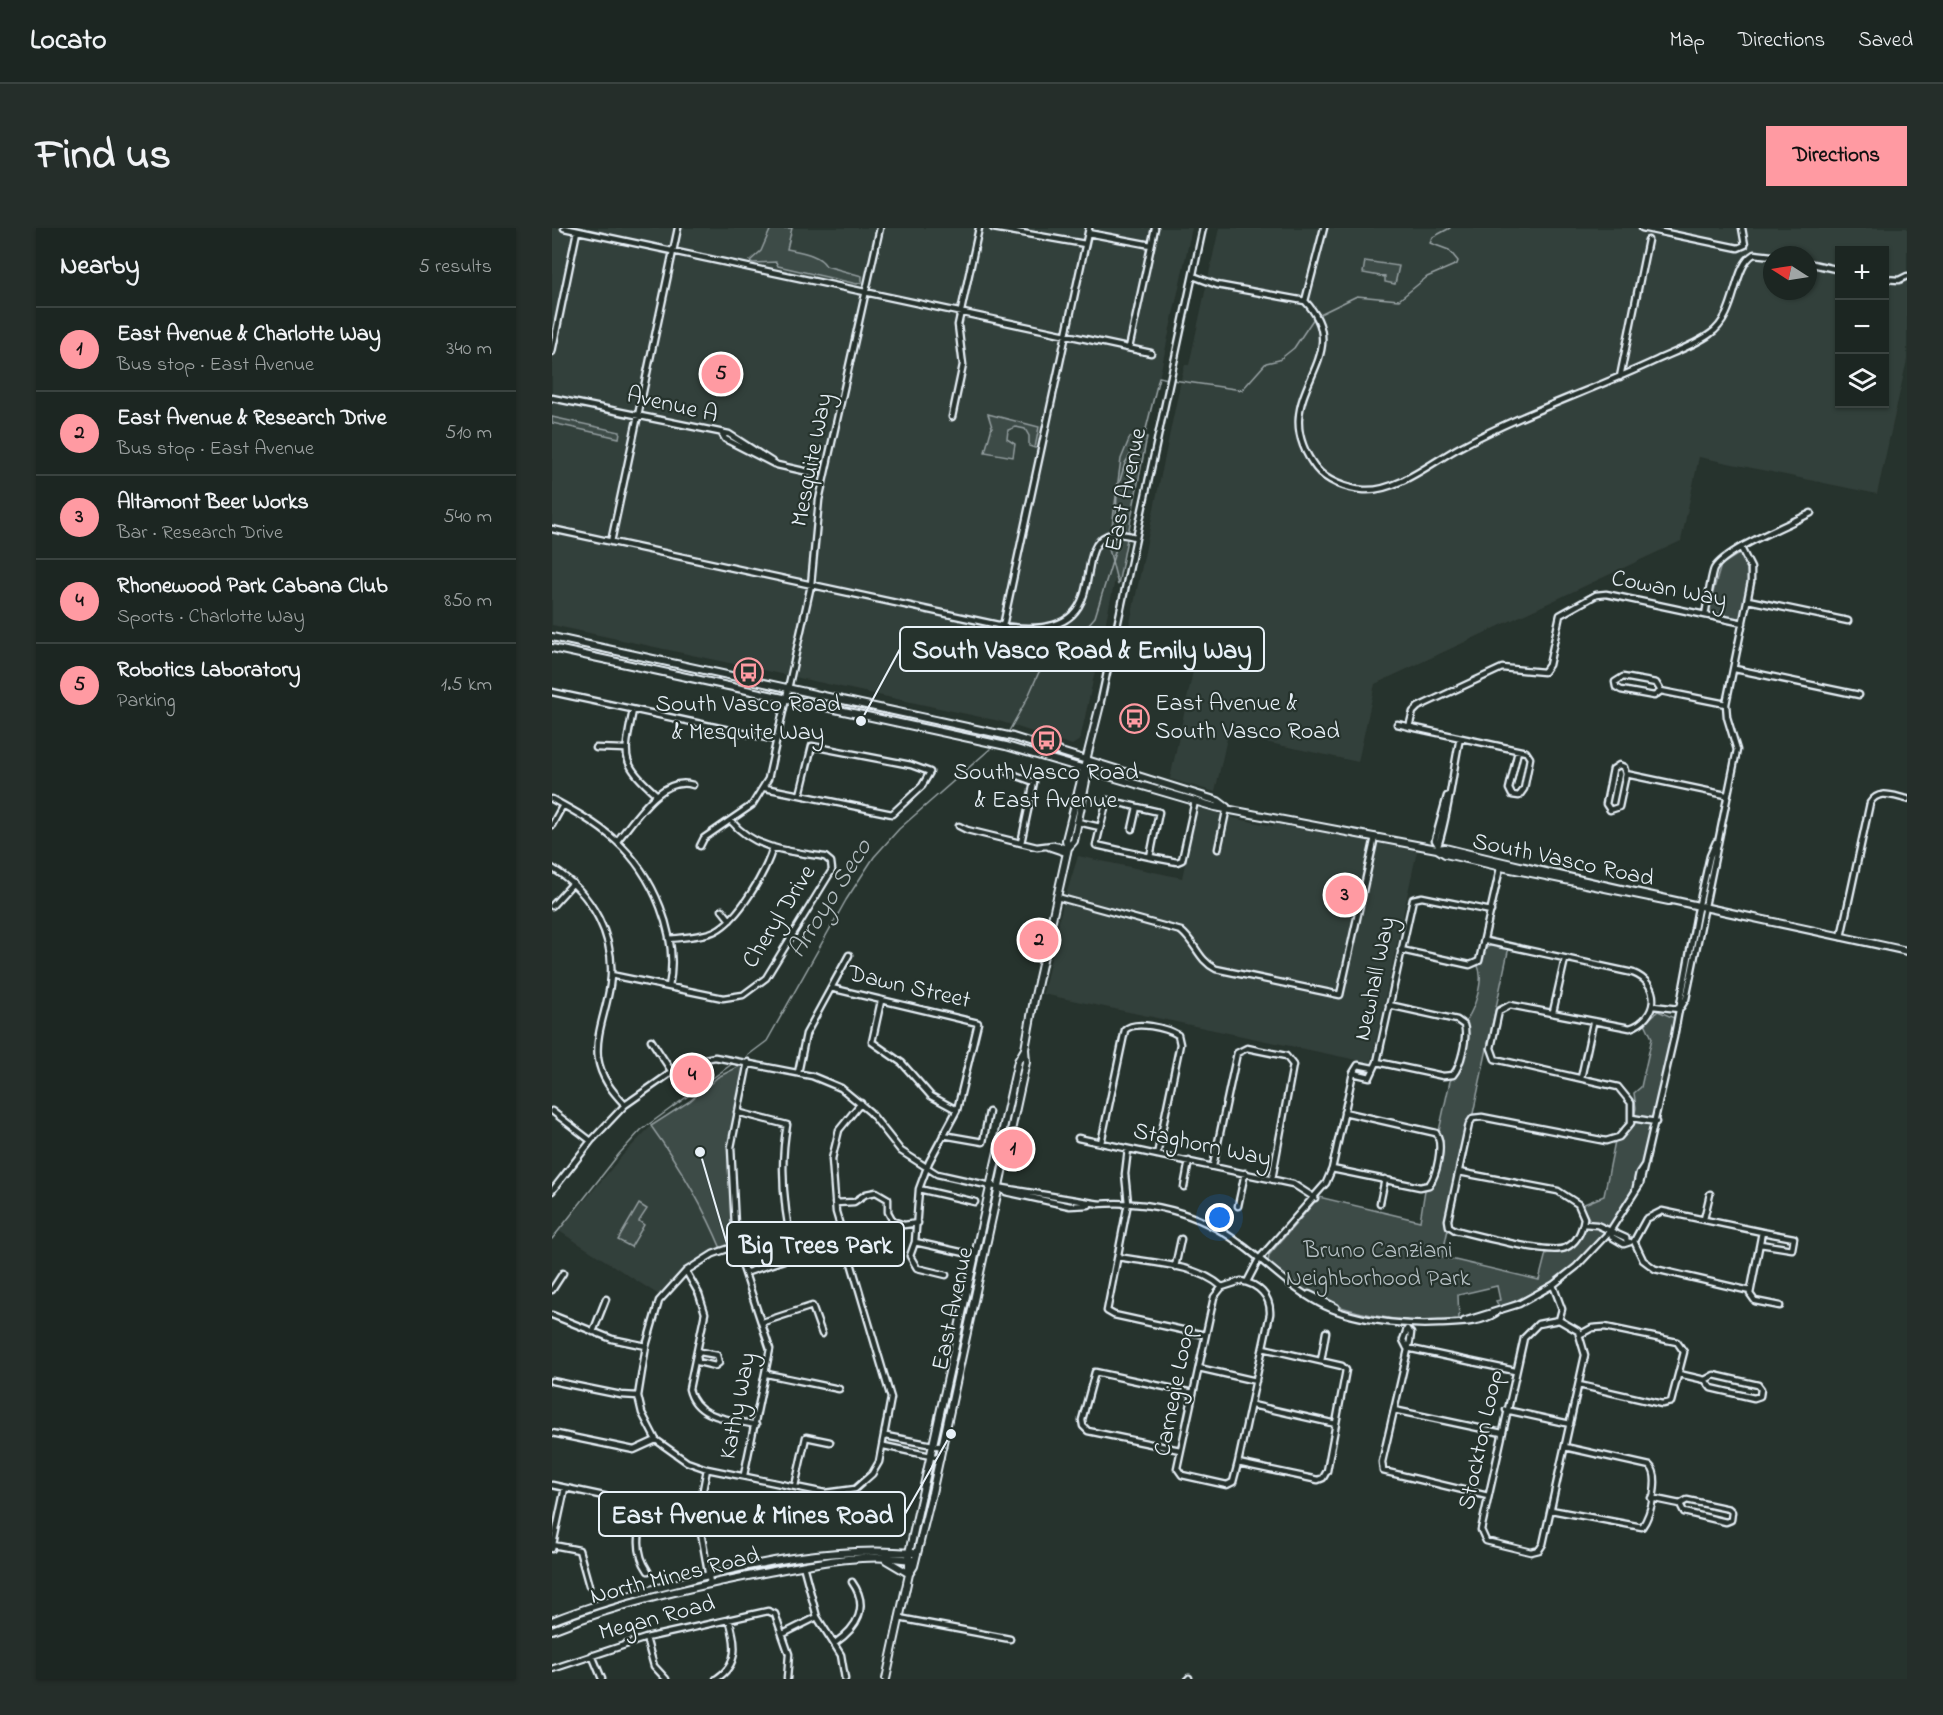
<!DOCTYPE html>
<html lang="en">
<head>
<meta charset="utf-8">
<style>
	:root { --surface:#1c2622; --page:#252e2a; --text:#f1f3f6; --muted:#a0a5a5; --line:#3a4340; --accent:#ff9aa2 }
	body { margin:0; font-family:"Indie Flower",sans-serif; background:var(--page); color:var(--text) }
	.controls { position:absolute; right:18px; top:18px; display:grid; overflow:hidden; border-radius:0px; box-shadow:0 2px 4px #0004 }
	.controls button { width:54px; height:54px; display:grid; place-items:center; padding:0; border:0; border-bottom:2px solid var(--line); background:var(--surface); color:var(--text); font:30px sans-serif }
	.compass { position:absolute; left:1211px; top:18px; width:54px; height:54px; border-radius:50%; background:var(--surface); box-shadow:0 2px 4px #0004; rotate:282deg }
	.you { position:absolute; left:668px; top:990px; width:21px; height:21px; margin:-15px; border:4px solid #fff; border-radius:50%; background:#1a73e8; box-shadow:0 0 0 9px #1a73e833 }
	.badge { display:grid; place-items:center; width:39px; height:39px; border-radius:50%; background:var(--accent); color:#111; font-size:20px; font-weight:700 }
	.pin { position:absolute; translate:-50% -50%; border:3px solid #fff; box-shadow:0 2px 6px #0006 }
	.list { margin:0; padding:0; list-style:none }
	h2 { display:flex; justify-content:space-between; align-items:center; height:78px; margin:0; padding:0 24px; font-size:26px }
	h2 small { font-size:20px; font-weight:400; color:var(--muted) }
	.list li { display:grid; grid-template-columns:39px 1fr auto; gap:18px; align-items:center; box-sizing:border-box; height:84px; padding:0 24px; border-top:2px solid var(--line) }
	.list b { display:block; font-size:22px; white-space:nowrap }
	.list p { margin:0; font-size:20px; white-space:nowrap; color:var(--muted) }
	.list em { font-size:20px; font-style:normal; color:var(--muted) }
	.icon { flex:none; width:33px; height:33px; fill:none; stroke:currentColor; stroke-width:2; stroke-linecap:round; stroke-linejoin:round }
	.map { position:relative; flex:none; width:1355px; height:1451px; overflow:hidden; border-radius:0px }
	header { display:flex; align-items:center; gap:36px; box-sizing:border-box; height:84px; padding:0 30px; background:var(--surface); border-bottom:2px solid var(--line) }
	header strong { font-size:28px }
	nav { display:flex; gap:33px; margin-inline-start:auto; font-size:21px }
	.intro { display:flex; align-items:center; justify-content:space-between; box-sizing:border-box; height:144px; padding:0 36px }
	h1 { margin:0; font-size:42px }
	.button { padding:15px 27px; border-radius:0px; background:var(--accent); color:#111; font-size:21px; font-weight:700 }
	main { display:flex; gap:36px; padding:0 36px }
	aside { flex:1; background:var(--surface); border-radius:0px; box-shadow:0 2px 4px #0004 }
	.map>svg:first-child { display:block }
	.built { fill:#333f3a; fill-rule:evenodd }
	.green { fill:#3e4b47; stroke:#939ea0; stroke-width:1.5 }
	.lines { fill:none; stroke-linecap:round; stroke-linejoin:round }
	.stream { stroke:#98a3a5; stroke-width:1.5 }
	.minor-casing { stroke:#e8f1f8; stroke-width:9 }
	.major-casing { stroke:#e8f1f8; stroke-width:10 }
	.minor { stroke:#26332d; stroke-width:4.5 }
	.major { stroke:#26332d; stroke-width:6 }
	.labels { text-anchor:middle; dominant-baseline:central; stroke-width:4.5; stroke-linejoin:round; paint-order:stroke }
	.street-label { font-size:24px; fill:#e8f1f8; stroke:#26332d }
	.poi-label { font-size:24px; fill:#e8f1f8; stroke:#26332d }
	.park-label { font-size:24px; fill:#b5bfc3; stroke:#26332d }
	.water-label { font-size:26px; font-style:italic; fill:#b3bdc0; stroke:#26332d }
	.leader { fill:none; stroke:#e8f1f8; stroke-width:2 }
	.callout-dot { fill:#e8f1f8; stroke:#26332d; stroke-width:2 }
	.callout { fill:#26332d; stroke:#e8f1f8; stroke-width:2 }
	.callout-label { font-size:26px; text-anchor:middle; font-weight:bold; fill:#e8f1f8 }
</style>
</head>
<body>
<header>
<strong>Locato</strong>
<nav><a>Map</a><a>Directions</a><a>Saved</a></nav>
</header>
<div class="intro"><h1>Find us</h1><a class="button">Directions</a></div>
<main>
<aside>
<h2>Nearby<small>5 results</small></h2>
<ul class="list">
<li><span class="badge">1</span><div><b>East Avenue &amp; Charlotte Way</b><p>Bus stop · East Avenue</p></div><em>340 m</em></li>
<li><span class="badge">2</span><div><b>East Avenue &amp; Research Drive</b><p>Bus stop · East Avenue</p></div><em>510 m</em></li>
<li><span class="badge">3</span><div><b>Altamont Beer Works</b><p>Bar · Research Drive</p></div><em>540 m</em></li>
<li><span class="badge">4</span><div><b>Rhonewood Park Cabana Club</b><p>Sports · Charlotte Way</p></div><em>850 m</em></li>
<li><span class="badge">5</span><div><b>Robotics Laboratory</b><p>Parking</p></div><em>1.5 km</em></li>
</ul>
</aside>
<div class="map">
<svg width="1355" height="1451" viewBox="0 0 1355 1451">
	<rect width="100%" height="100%" fill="#26332d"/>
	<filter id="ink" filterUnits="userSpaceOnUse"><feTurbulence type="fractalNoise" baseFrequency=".0167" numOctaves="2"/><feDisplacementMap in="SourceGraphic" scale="12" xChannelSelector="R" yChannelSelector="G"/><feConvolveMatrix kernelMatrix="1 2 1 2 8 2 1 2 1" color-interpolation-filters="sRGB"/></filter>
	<g filter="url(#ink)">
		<path class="built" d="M 0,0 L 640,0 L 528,512 L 520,517 L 447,493 L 0,397 Z
			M 667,0 L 1355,0 L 1355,132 L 1325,266 L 1147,229 L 1129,313 L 823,456 L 806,534 L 676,506 L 663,564 L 618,551 L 644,429 L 574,414 L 630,147 L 633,137 L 637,137 ZM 1288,22 L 1332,22 L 1332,176 L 1288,176 ZM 1220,27 L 1256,27 L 1256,63 L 1220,63 Z
			M 645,579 L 681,590 L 721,598 L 722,594 L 865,623 L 819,835 L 491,766 L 510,680 L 526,628 L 630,650 Z
			M 99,898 L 121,929 L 159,997 L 170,1023 L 134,1043 L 110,1069 L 7,1003 L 70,928 Z"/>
		<path class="green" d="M 219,0 L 240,0 L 235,21 C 248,24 267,26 274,38 L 310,48 L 310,54 L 305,56 L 226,38 L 224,34 L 201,35 L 198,33 L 209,23 Z
			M 813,33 L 847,38 L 843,56 L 833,54 L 833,49 L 811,45 Z
			M 436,186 L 487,199 L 483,220 L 477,218 L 477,208 L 473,201 L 464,199 L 456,202 L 455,211 L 463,216 L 461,229 L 433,224 L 440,199 Z
			M 0,189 L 68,204 L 67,210 L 0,195 Z
			M 578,209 L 595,209 L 566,357 L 557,321 L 569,231 Z
			M 1185,327 L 1190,328 C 1199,342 1200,383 1185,392 L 1161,387 L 1156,381 L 1169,337 Z
			M 939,717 L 957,719 L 890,1029 L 987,1052 L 994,1025 C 1018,1025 1030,1014 1037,991 L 1030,977 L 1052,968 L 1063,913 L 1080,898 L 1084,880 L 1082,865 L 1089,859 L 1100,810 L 1093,795 L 1106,783 L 1122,790 L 1123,796 L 1092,934 L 1079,964 L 1063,993 L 1019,1041 L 997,1057 L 948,1080 L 944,1073 L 948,1072 L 945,1058 L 906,1067 L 907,1091 C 844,1099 760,1082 716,1034 L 717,1027 L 767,969 L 868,993 L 873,962 L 883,950 L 891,912 L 887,903 L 898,853 L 906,843 L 916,803 L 913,795 C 922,781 933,753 926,738 L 934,720 Z
			M 196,834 L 179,919 L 184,1018 L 170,1023 C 152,979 127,937 99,898 L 138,873 L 166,849 Z
			M 87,976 L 95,981 L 87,993 L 92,997 L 79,1019 L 66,1012 Z"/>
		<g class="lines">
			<path class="stream" d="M 766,87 L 805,68 L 847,72 L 875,49 L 905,36 L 906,33 L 897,22 L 878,15 L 881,9 L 898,0
				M 621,152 L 690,162 L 714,135 L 727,132 L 742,120 L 762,90
				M 457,503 L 475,471 L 487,444 L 523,412 L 543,389 L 563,324 L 565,263 L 573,235 L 593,205 L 607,149 L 616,151
				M 195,828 L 215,813 L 294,672 L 322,629 L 347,601 L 438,521
				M 0,1011 L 67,926 L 89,902 L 180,836"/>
			<defs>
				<path id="minor" d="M 12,0 L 599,125
					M 441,0 L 533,16
					M 772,0 L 753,73 C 808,132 709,167 764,240 C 774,253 795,261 812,262 C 846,264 881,233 910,218 C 973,184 1041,162 1105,132 C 1122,124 1143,117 1158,106 C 1186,87 1180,39 1202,26 L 1220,28
					M 1090,0 L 1186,20 L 1193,17 L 1190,0
					M 536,5 L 599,17
					M 1256,35 L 1288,42
					M 641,48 L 665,57 L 753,73
					M 1332,51 L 1347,52 L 1355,48
					M 577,120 L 603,0
					M 0,124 L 25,3
					M 1068,149 L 1096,12
					M 0,170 L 177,206 L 225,237 L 261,245 L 265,243 L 267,234
					M 400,189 L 411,137 L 406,97 L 427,0
					M 170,206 L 173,211 L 222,236
					M 0,301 L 451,398 C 568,415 516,323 556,307 C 564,304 575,307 583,309
					M 59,314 L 126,0
					M 1196,372 L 1296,393
					M 1153,387 C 1155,378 1159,346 1162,341 C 1174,321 1236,297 1259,285
					M 451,398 L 537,0
					M 1183,441 L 1307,467
					M 1109,463 L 1102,468 L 1069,462 L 1064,459 L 1063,454 L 1071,449 L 1104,455 L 1109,463 L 1174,476
					M 0,464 L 224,512
					M 548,477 L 651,0
					M 81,482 C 72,530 67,533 105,567
					M 845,496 L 974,524 L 978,530 L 972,561 L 967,568 L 960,567 L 957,561 L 966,523
					M 857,499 L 861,484 L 866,479 L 950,440 L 992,444 L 997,437 L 1008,387 L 1044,367 L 1054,366 L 1191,395
					M 260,518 L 359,537 L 378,544 L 370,558 L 340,586 L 248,567 Z
					M 44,520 L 73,521
					M 455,544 L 482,554 L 469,615
					M 1074,546 L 1067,579 L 1058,582 L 1054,576 L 1061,541 L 1067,537 L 1072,539 L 1074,546 L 1174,567
					M 213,560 L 248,567
					M 0,571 C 22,583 44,595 63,612 C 101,646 128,708 117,759
					M 555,572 L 607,584 L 598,629 L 544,617 Z
					M 526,594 L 548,599
					M 0,597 L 11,577
					M 407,598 L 415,602 L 485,619 L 501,617 L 516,620
					M 580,601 L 585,579
					M 65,613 C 83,592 109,547 141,557
					M 886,617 L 883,612 L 895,568
					M 148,618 L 152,610 L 200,577 L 216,551 L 259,357 L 267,272 L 328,0
					M 497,619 L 515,625
					M 666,621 L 675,579
					M 885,621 C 897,586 900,547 908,510
					M 598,629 L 625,634 L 630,632 L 643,573
					M 0,640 C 40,664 65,711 58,757 C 55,781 43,806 46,830 C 49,850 60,863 73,877
					M 505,669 L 629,703 C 644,715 646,732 664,741 L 788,767 L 823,609
					M 0,678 L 21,655
					M 170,682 L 178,692
					M 1289,709 L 1318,575 C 1326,561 1341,568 1355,571
					M 117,711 C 131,709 150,709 163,703 C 187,691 214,644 221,619
					M 849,722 L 918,737 L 927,733 L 949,636
					M 59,747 L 171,770 L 191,767 L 214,750 L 280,642 L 279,634 L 273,629 C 238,623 203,622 179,593
					M 279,760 L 426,795 L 405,882 L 377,934 L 367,961 L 363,1014 L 358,1028 L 365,1040 L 394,1047
					M 329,773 L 320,814 L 350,835 L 379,868 L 405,882
					M 1101,778 L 1127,781
					M 1129,779 L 1134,771 L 1185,522 L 1175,489 L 1174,476 L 1199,354 L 1199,340 L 1189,320
					M 1001,784 L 1013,731
					M 99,812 L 120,844
					M 825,834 L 891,848 L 901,847 C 909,838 916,808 912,797 L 905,792 L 837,777
					M 246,845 L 254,806 L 297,727
					M 801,845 L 818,849 L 825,834 L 861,671 L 870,669 L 939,683
					M 1029,850 L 1041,795
					M 0,883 L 39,913
					M 185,884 L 235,897 C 227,940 232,984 242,1027
					M 1080,890 L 1104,894
					M 391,907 L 431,914 L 437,884
					M 526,910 L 741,956 L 763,970
					M 549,915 L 573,802 C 583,792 615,800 626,807 L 628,816 L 605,927
					M 576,921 L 573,946 L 576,975 L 555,1083 L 562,1087 L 653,1107
					M 661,938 L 685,825 L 695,820 L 734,828 L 741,837 L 720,951
					M 780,941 L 868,959 L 877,957 C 885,947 892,916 884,905 L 792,884
					M 907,944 L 1006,963 L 1026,976 L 1032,990 C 1030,1003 1025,1015 1013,1020 C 996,1027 924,1007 903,1002 L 897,998 L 896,992 L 917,896 L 921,890 L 930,889 L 1054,913 L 1067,909 L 1079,895 L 1079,875 L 1066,859 L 943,831 L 939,820 L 947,783 L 958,777 L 1078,800 C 1106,791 1110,756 1081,745 L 934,713
					M 632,959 L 637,933
					M 447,960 L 454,964 L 518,978 L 537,977
					M 367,961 L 423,974
					M 0,963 L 39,913 L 73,877 L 133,835 L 163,829 L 260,848 L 289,860 L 318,884 L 349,923 L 385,946 L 439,958 L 548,976
					M 1083,964 L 1087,945 L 1093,936
					M 283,975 L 302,974 L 314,966 L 324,964 L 336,971 L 336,984 L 341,993 L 352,997 L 366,995
					M 828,975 L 833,951
					M 546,976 C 596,972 646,984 687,1015 C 714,1034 737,1059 767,1075 C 798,1092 852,1098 887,1096 C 906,1095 927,1096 944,1085
					M 686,978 L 693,945
					M 1152,991 L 1158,966
					M 1031,996 L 1045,997 L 1074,1010 L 1075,1014
					M 1058,1003 L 1060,1009 L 1072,1016 L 1078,1014
					M 363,1014 L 413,1025
					M 1208,1016 L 1240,1021 L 1242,1010 L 1210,1004
					M 184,1018 L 161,1026 L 134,1043 L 107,1073 L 94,1118 L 86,1168 L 90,1185 L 104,1212 L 135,1234 L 155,1241 L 273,1265 L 303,1261 L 320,1246 L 327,1234 L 339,1170 L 284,984 L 280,931 L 287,902 L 309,875
					M 566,1029 C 598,1035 645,1036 670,1059
					M 623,1039 L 629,1011
					M 134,1043 L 147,1066 L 153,1085 L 137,1161 C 144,1191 178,1191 204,1197
					M 193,1045 L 291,1012
					M 689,1053 C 706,1056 719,1068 718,1086 L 686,1235 L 681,1254 L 675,1257 L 630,1247 L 625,1240 L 662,1069 L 670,1059 Z
					M 695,1054 L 707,1031 L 774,955 L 780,941 L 801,845 L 806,837 L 821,840
					M 1001,1057 L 1010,1081 L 1007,1092
					M 0,1062 L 11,1045
					M 1198,1063 L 1103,1041 L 1091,1032 L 1082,1013 L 1094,991 L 1110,983 L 1210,1004 L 1198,1066 L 1203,1073 L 1228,1078
					M 757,1066 L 784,1079
					M 0,1087 L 60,1111 L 94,1118
					M 1007,1092 L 1026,1103 L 1033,1127 L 991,1316 L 987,1322 L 979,1324 L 934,1313 L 929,1302 L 972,1110 L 986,1096 Z
					M 912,1093 L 967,1076 L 1001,1057 L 1024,1039 L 1058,1003 L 1088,956 L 1122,809 L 1145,685 L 1158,628 L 1164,614
					M 211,1094 L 260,1078 L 270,1106
					M 855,1102 L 859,1105 L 858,1113 L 830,1234 L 831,1243 L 936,1268
					M 41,1104 L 54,1071
					M 855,1120 L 963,1143
					M 855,1120 L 851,1112 L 855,1101
					M 148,1124 L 165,1127 L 167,1135 L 163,1138 L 146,1134 L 145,1128 Z
					M 769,1133 L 774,1104
					M 647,1140 L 704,1153
					M 215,1146 L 287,1161
					M 1127,1146 L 1153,1152 L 1159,1160 L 1202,1170 L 1208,1168 L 1209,1161 L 1206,1157 L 1162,1147 L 1153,1152
					M 0,1153 L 69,1167 L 86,1168
					M 1027,1157 L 1110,1176 L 1119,1174 L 1132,1124 L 1125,1114 L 1053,1099 L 1040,1100 L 1027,1107
					M 700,1177 L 784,1196
					M 842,1182 L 950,1205
					M 954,1182 L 1018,1196
					M 0,1205 L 82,1222 L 104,1212
					M 334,1208 L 391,1219
					M 332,1218 L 388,1230
					M 628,1222 L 536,1203 L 531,1198 L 530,1192 L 543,1144 L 641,1165
					M 686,1235 L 766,1252 L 771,1250 L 775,1243 L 794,1142 L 790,1138 L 711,1120
					M 155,1241 L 146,1288 L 158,1355
					M 192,1247 L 218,1121 L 184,1018 L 179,919 L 196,834
					M 0,1257 L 146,1288
					M 243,1258 L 254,1209 L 278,1214
					M 1099,1270 L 1128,1276 L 1132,1284 L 1174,1294 L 1179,1292 L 1180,1284 L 1177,1281 L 1135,1272 L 1128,1276
					M 93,1277 C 88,1300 81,1322 96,1343
					M 999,1282 L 1090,1299 C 1099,1287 1109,1248 1098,1238 L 1013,1219
					M 1,1317 L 27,1322 L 37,1358
					M 0,1321 L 13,1260
					M 251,1337 L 265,1389 L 289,1427 L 293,1451
					M 347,1390 L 458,1411
					M 231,1406 L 265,1389
					M 94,1410 L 102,1438 L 114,1451
					M 283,1415 C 305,1400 318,1379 300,1354
					M 40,1427 L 50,1451
					M 0,1441 L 94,1410 L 216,1383 L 223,1386 L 237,1426 L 235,1451
					M 164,1451 C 188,1436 184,1414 177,1391
					M 636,1451 L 637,1450"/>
				<path id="major" d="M 0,409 L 461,509 L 666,573 L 674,579
					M 0,420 L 454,518 L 663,579 L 885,621 L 893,620 C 1046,658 1201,689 1355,723
					M 516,620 L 522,613 L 537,538
					M 885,621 L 893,626 L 949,639 L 1117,673
					M 334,1332 L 356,1345
					M 357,1346 L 362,1338 L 380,1265 L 474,834 L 473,821 L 482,772 L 516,620 L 514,612 L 548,477
					M 0,1393 C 40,1377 80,1366 122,1356 C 200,1335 280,1318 361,1325
					M 0,1402 C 68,1375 139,1359 211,1345 C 259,1336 310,1324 360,1332
					M 334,1451 L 357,1346 L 357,1325 L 466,833 L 473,821"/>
			</defs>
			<use href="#minor" class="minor-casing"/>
			<use href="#major" class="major-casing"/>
			<use href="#minor" class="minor"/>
			<use href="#major" class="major"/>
		</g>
	</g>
	<defs>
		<symbol id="bus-ring" viewBox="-11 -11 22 22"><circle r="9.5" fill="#26332d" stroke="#ff9aa2" stroke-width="1.5"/><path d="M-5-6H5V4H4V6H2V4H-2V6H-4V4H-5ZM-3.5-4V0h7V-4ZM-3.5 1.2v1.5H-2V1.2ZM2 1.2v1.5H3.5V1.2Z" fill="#ff9aa2"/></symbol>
	</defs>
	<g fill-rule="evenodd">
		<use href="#bus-ring" x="180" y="428" width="33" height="33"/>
		<use href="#bus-ring" x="566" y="474" width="33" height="33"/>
		<use href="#bus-ring" x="478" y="496" width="33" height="33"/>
	</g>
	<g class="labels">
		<g class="street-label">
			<text transform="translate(120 178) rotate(13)">Avenue A</text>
			<text transform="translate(261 232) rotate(-79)">Mesquite Way</text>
			<text transform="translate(575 262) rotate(-78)">East Avenue</text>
			<text transform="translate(1117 362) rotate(11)">Cowan Way</text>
			<text transform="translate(1011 633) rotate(12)">South Vasco Road</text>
			<text transform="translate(228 689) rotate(-58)">Cheryl Drive</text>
			<text transform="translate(824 751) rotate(-78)">Newhall Way</text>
			<text transform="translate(357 760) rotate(13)">Dawn Street</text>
			<text transform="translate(650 918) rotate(12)">Staghorn Way</text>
			<text transform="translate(402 1081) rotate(-78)">East Avenue</text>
			<text transform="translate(624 1162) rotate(-79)">Carnegie Loop</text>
			<text transform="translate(187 1178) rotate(-79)">Kathy Way</text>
			<text transform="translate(930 1212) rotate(-78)">Stockton Loop</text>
			<text transform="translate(123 1349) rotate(-14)">North Mines Road</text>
			<text transform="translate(105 1391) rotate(-15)">Megan Road</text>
		</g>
		<g class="poi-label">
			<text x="603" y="476" text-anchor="start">East Avenue &amp;<tspan x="603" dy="28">South Vasco Road</tspan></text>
			<text x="196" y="477">South Vasco Road<tspan x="196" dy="28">&amp; Mesquite Way</tspan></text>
			<text x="494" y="545">South Vasco Road<tspan x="494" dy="28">&amp; East Avenue</tspan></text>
		</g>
		<g class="park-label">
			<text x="826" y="1023">Bruno Canziani<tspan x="826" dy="28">Neighborhood Park</tspan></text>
		</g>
		<g class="water-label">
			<text transform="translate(279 671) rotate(-58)">Arroyo Seco</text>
		</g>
	</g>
	<path class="leader" d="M309 493L348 421M148 924L175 1016M399 1206L353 1286"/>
	<g class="callout-dot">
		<circle cx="309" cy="493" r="6"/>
		<circle cx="148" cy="924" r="6"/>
		<circle cx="399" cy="1206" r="6"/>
	</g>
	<g class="callout">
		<rect x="348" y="399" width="364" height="44" rx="6"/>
		<rect x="175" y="994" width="177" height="44" rx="6"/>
		<rect x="47" y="1264" width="306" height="44" rx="6"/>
	</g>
	<g class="callout-label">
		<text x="530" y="430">South Vasco Road &amp; Emily Way</text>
		<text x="264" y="1025">Big Trees Park</text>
		<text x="200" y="1295">East Avenue &amp; Mines Road</text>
	</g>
</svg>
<div class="controls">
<button>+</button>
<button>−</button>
<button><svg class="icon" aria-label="layers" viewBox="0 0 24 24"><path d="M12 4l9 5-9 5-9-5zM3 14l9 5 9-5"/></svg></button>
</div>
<svg class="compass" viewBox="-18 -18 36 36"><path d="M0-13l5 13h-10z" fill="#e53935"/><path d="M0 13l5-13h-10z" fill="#a0a5a5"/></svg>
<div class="you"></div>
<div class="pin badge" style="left:461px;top:921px">1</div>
<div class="pin badge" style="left:487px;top:712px">2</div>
<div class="pin badge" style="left:793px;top:667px">3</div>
<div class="pin badge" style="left:140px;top:847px">4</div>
<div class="pin badge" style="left:169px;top:146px">5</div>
</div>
</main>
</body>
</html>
